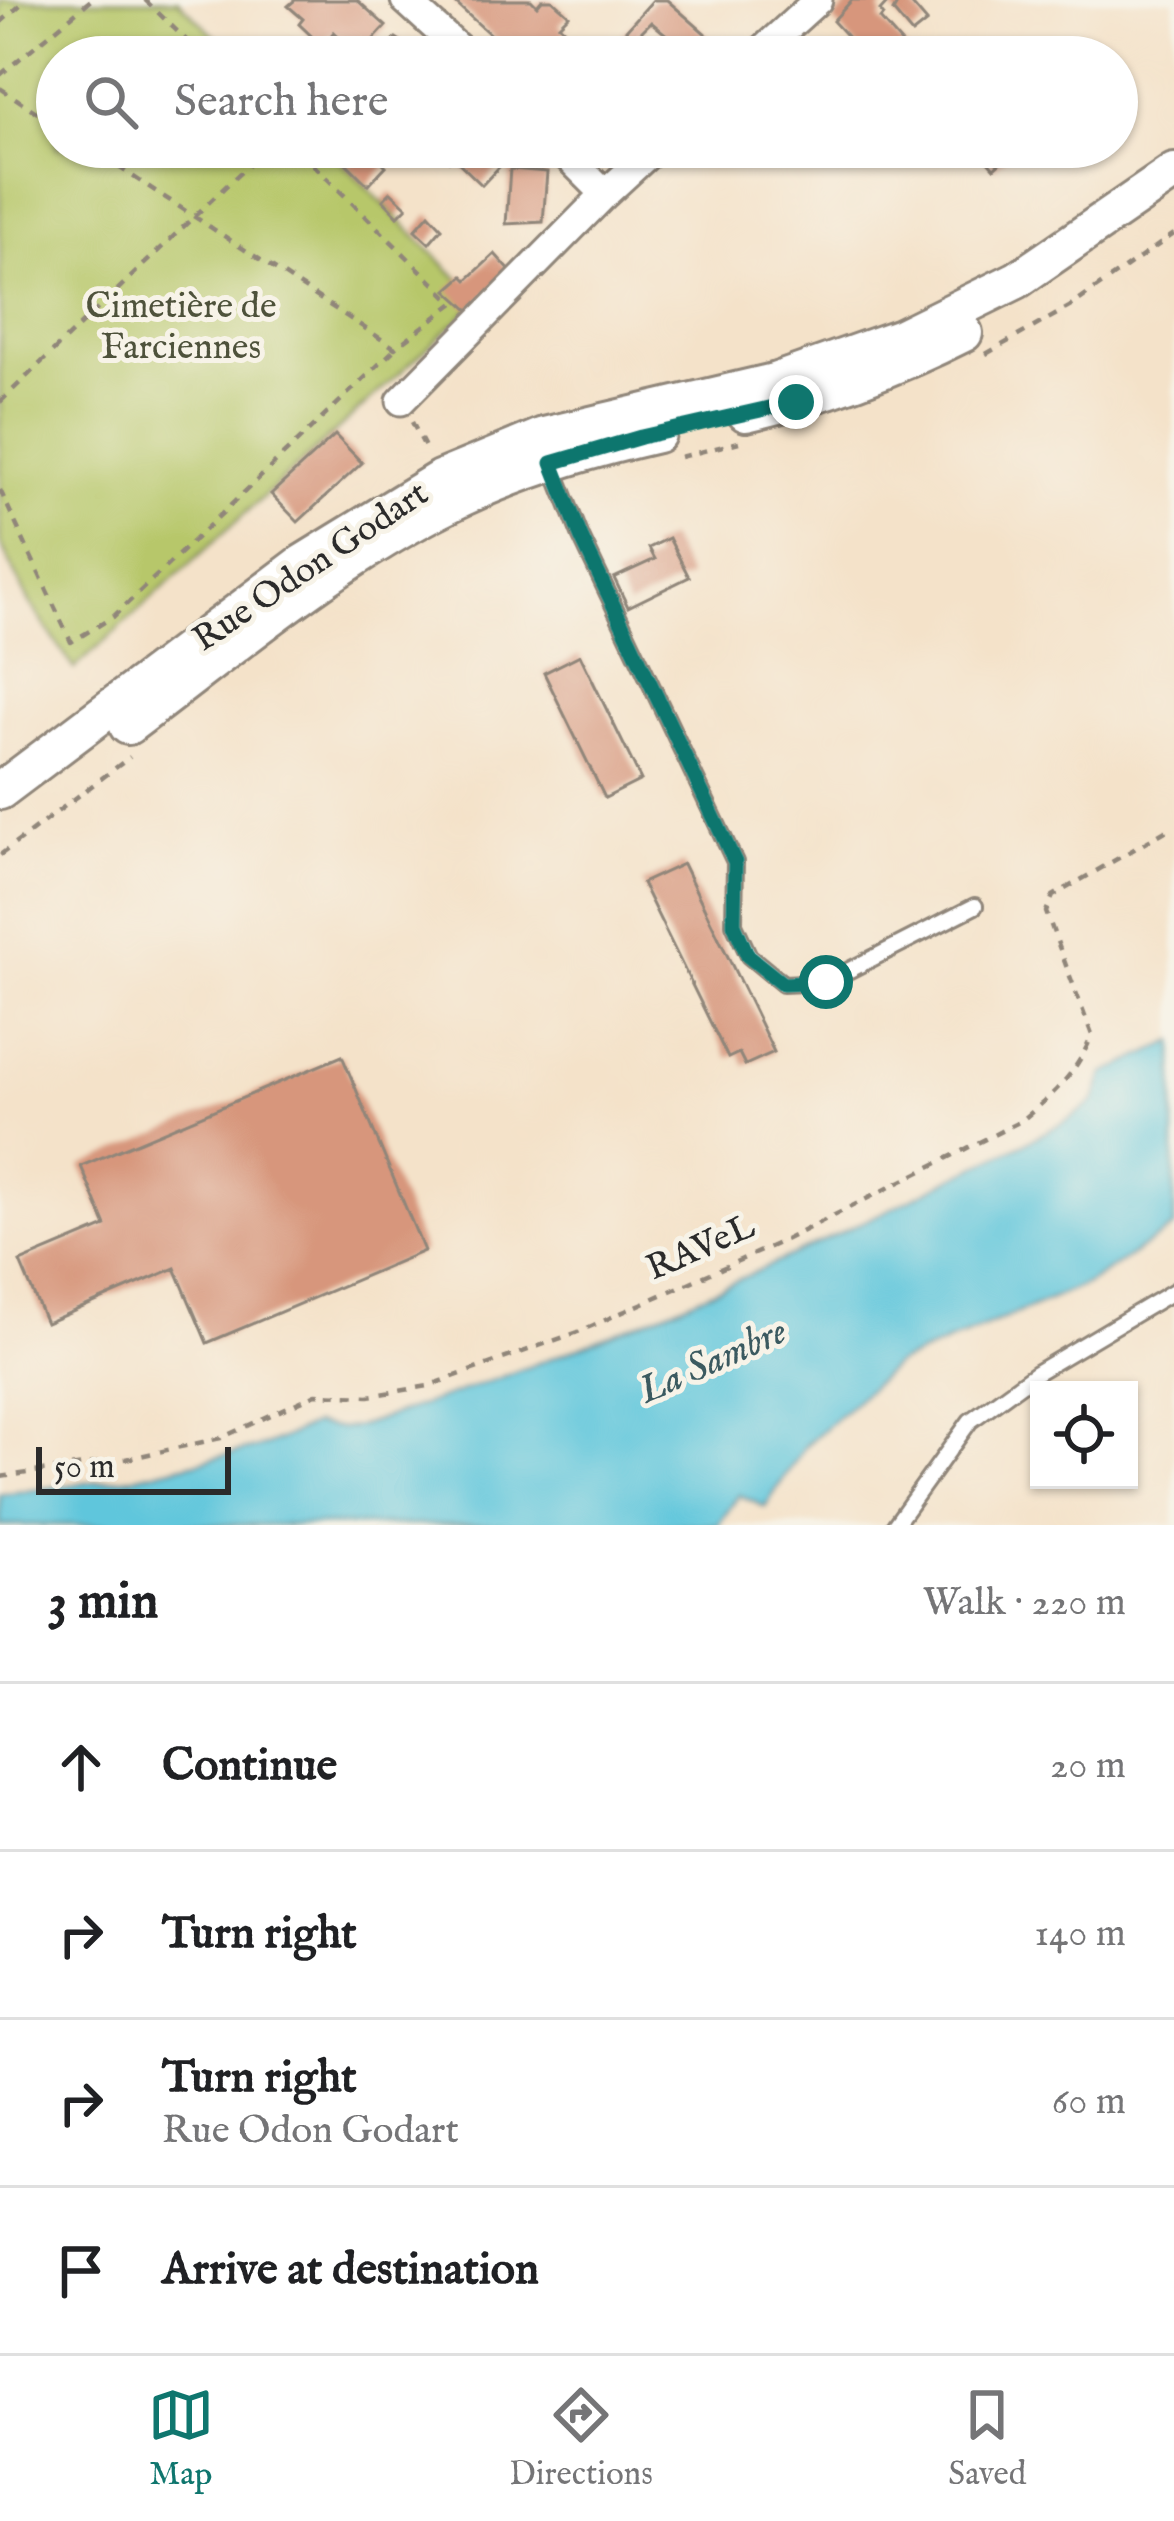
<!DOCTYPE html>
<html lang="en">
<head>
<meta charset="utf-8">
<style>
	:root { --surface:#fff; --page:#f6f6f6; --text:#202124; --muted:#757577; --line:#e0e0e0; --accent:#0f766e }
	body { margin:0; font-family:"IM FELL English",serif; background:var(--page); color:var(--text) }
	.controls { position:absolute; right:36px; bottom:36px; display:grid; overflow:hidden; border-radius:0px; box-shadow:0 3px 9px #0004 }
	.controls button { width:108px; height:108px; display:grid; place-items:center; padding:0; border:0; border-bottom:3px solid var(--line); background:var(--surface); color:var(--text); font:60px sans-serif }
	.scale { position:absolute; left:36px; bottom:30px; width:195px; box-sizing:border-box; padding-left:12px; border:6px solid #2b2b2b; border-top:0; font-size:33px; line-height:42px; white-space:nowrap; color:#2b2b2b; -webkit-text-stroke:9px #f7f3e8; paint-order:stroke }
	.stop { position:absolute; width:36px; height:36px; margin:-27px; border:9px solid #0f766e; border-radius:50%; background:#fff }
	.stop.end { background:#0f766e; border-color:#fff; box-shadow:0 3px 12px #0008 }
	.list { margin:0; padding:0; list-style:none }
	h2 { display:flex; justify-content:space-between; align-items:center; height:156px; margin:0; padding:0 48px; font-size:51px }
	h2 small { font-size:39px; font-weight:400; color:var(--muted) }
	.list li { display:grid; grid-template-columns:78px 1fr auto; gap:36px; align-items:center; box-sizing:border-box; height:168px; padding:0 48px; border-top:3px solid var(--line) }
	.list b { display:block; font-size:45px; white-space:nowrap }
	.list p { margin:0; font-size:39px; white-space:nowrap; color:var(--muted) }
	.list em { font-size:39px; font-style:normal; color:var(--muted) }
	.icon { flex:none; width:66px; height:66px; fill:none; stroke:currentColor; stroke-width:2; stroke-linecap:round; stroke-linejoin:round }
	.map { position:relative; flex:none; width:1174px; height:1525px; overflow:hidden }
	.search { position:absolute; background:var(--surface); box-shadow:0 3px 9px #0004; left:36px; right:36px; top:36px; height:132px; display:flex; align-items:center; gap:30px; box-sizing:border-box; padding:0 42px; border-radius:66px; color:var(--muted); font-size:45px }
	.sheet { height:828px; background:var(--surface) }
	nav { display:flex; justify-content:space-around; align-items:center; box-sizing:border-box; height:168px; border-top:3px solid var(--line); background:var(--surface); font-size:33px; color:var(--muted) }
	nav a { display:grid; justify-items:center; gap:6px }
	nav .on { color:var(--accent) }
	.map>svg:first-child { display:block }
	.green { fill:#b7c76a; stroke:#71794a; stroke-width:3 }
	.water { fill:#5fc6dc; stroke:#457884; stroke-width:3 }
	.building { fill:#d7967c }
	.lines { fill:none; stroke-linecap:round; stroke-linejoin:round }
	.lane-casing { stroke:#90867a; stroke-width:20 }
	.street-casing { stroke:#90867a; stroke-width:33 }
	.secondary-casing { stroke:#90867a; stroke-width:42 }
	.path { stroke:#90867a; stroke-width:4.5; stroke-dasharray:9 9; stroke-linecap:butt }
	.lane { stroke:#fff; stroke-width:14 }
	.street { stroke:#fff; stroke-width:27 }
	.secondary { stroke:#fff; stroke-width:36 }
	.route { stroke:#0f766e; stroke-width:15 }
	.labels { text-anchor:middle; dominant-baseline:central; stroke-width:10; stroke-linejoin:round; paint-order:stroke }
	.park-label { font-size:36px; fill:#4e523b; stroke:#f7f3e8 }
	.street-label { font-size:36px; fill:#2b2b2b; stroke:#f7f3e8 }
	.water-label { font-size:39px; font-style:italic; fill:#3b5a60; stroke:#f7f3e8 }
</style>
</head>
<body>
<div class="map">
<svg width="1174" height="1525" viewBox="0 0 1174 1525">
	<rect width="100%" height="100%" fill="#f7f3e8"/>
	<filter id="ink" filterUnits="userSpaceOnUse"><feTurbulence type="fractalNoise" baseFrequency=".00833" numOctaves="2"/><feDisplacementMap in="SourceGraphic" scale="24" xChannelSelector="R" yChannelSelector="G"/><feConvolveMatrix kernelMatrix="1 2 1 2 8 2 1 2 1" color-interpolation-filters="sRGB"/></filter>
	<filter id="wash" filterUnits="userSpaceOnUse"><feTurbulence type="fractalNoise" baseFrequency=".004" numOctaves="4" result="noise"/><feDisplacementMap in="SourceGraphic" scale="48" xChannelSelector="R" yChannelSelector="G"/><feGaussianBlur stdDeviation="2.7" result="paint"/><feColorMatrix in="noise" values="0 0 0 0 0 0 0 0 0 0 0 0 0 0 0 0 0 1.4 0 .05"/><feComposite in="paint" operator="in"/></filter>
	<g filter="url(#wash)">
		<rect width="100%" height="100%" fill="#f4e2c9"/>
		<path class="green" d="M 0,0 L 178,0 L 236,57 L 57,57 L 57,147 L 326,147 L 480,300 L 74,669 L 30,603 L 0,543 Z"/>
		<path class="water" d="M 1174,1041 L 1174,1227 L 1087,1284 L 896,1364 L 805,1446 L 765,1507 L 739,1495 L 718,1525 L 0,1525 L 0,1494 L 134,1477 L 268,1445 L 314,1424 L 341,1429 L 358,1426 C 572,1359 775,1267 975,1167 C 999,1155 1081,1118 1094,1100 C 1099,1093 1101,1081 1104,1074 Z"/>
		<g id="blocks">
			<path class="building" d="M 295,0 L 357,0 L 386,26 L 359,55 L 334,32 L 322,46 L 299,24 L 303,19 L 288,6 Z
				M 452,0 L 531,0 L 537,6 L 542,0 L 552,0 L 569,15 L 559,25 L 567,32 L 556,44 L 569,57 L 515,57 Z
				M 653,0 L 667,0 L 732,57 L 707,57 L 698,49 L 690,57 L 683,57 L 675,50 L 669,57 L 625,57 L 647,35 L 659,48 L 669,37 L 651,22 L 616,57 L 608,50 Z
				M 852,0 L 890,0 L 880,11 L 883,15 L 880,19 L 910,53 L 907,57 L 866,57 L 833,21 Z
				M 892,0 L 908,0 L 927,22 L 912,34 L 893,11 L 897,4 Z
				M 396,38 L 410,47 L 420,57 L 379,57 Z
				M 330,147 L 350,147 L 347,150 L 356,159 L 368,148 L 386,166 L 368,185 Z
				M 434,147 L 518,147 L 482,185 L 453,157 L 449,161 Z
				M 996,147 L 1007,156 L 994,168 L 984,157 Z
				M 510,169 L 547,172 L 543,222 L 506,224 Z
				M 391,192 L 407,207 L 398,216 L 383,200 Z
				M 429,214 L 442,228 L 429,243 L 415,230 Z
				M 495,254 L 512,273 L 469,310 L 447,290 L 463,276 L 467,280 Z
				M 335,435 L 362,463 L 298,522 L 271,494 Z
				M 669,538 L 689,577 L 628,607 L 614,578 L 655,559 L 649,548 Z
				M 580,655 L 641,780 L 605,798 L 544,673 Z
				M 683,864 L 774,1052 L 745,1065 L 739,1053 L 728,1058 L 642,883 Z
				M 342,1056 L 424,1251 L 207,1343 L 175,1268 L 46,1323 L 20,1262 L 106,1226 L 81,1166 Z"/>
		</g>
	</g>
	<g filter="url(#ink)">
		<use href="#blocks" fill-opacity="0" stroke="#90867a" stroke-width="3"/>
		<g class="lines">
			<defs>
				<path id="lane" d="M 552,464 L 581,537 L 735,862 L 734,924 L 749,956 L 783,984 L 826,982 L 975,906
					M 895,1525 L 970,1421 L 1036,1373 L 1174,1291"/>
				<path id="street" d="M 405,0 L 468,57
					M 755,57 L 818,0
					M 558,147 L 605,194
					M 401,401 L 605,194 L 656,147"/>
				<path id="secondary" d="M 746,413 C 823,395 893,369 964,333
					M 128,726 C 231,649 332,562 447,505 C 512,472 587,450 657,434
					M 0,791 L 303,563 L 440,479 L 544,436 L 774,382 L 901,337 L 1017,280 L 1174,172"/>
			</defs>
			<use href="#lane" class="lane-casing"/>
			<use href="#street" class="street-casing"/>
			<use href="#secondary" class="secondary-casing"/>
			<path class="path" d="M 145,0 L 204,57
				M 0,23 L 26,0
				M 0,75 L 91,0
				M 0,88 L 57,126
				M 88,147 L 395,348 L 454,303 L 295,147
				M 986,354 L 1071,306 L 1174,234
				M 0,402 L 267,147
				M 412,422 L 426,449
				M 680,457 L 739,442
				M 0,490 L 71,642 L 113,617 L 395,349
				M 0,855 L 130,757
				M 0,1477 L 131,1458 L 221,1438 L 316,1394 L 369,1396 L 428,1386 L 578,1332 L 783,1241 L 1021,1121 C 1053,1095 1077,1073 1092,1035 L 1046,912 L 1053,896 L 1174,826"/>
			<use href="#lane" class="lane"/>
			<use href="#street" class="street"/>
			<use href="#secondary" class="secondary"/>
		</g>
	</g>
	<g class="lines" filter="url(#ink)">
		<path class="route" d="M 796,402 L 641,437 L 552,463 L 581,537 L 735,862 L 734,924 L 748,956 L 783,984 L 826,982"/>
	</g>
	<g class="labels">
		<g class="park-label">
			<text x="181" y="307">Cimetière de<tspan x="181" dy="41">Farciennes</tspan></text>
		</g>
		<g class="street-label">
			<text transform="translate(311 567) rotate(-34)">Rue Odon Godart</text>
			<text transform="translate(701 1248) rotate(-24)">RAVeL</text>
		</g>
		<g class="water-label">
			<text transform="translate(713 1362) rotate(-24)">La Sambre</text>
		</g>
	</g>
</svg>
<div class="controls">
<button><svg class="icon" aria-label="locate" viewBox="0 0 24 24"><circle cx="12" cy="12" r="6"/><path d="M12 2v4M12 18v4M2 12h4M18 12h4"/></svg></button>
</div>
<div class="scale">50 m</div>
<div class="stop" style="left:826px;top:982px"></div>
<div class="stop end" style="left:796px;top:402px"></div>
<div class="search"><svg class="icon" aria-label="search" viewBox="0 0 24 24"><circle cx="10" cy="10" r="6"/><path d="M15 15l6 6"/></svg>Search here</div>
</div>
<section class="sheet">
<h2>3 min<small>Walk · 220 m</small></h2>
<ul class="list">
<li><svg class="icon" aria-label="ahead" viewBox="0 0 24 24"><path d="M12 20V5M6 11l6-6 6 6"/></svg><div><b>Continue</b></div><em>20 m</em></li>
<li><svg class="icon" aria-label="right" viewBox="0 0 24 24"><path d="M7 20v-9h11M14 6l5 5-5 5"/></svg><div><b>Turn right</b></div><em>140 m</em></li>
<li><svg class="icon" aria-label="right" viewBox="0 0 24 24"><path d="M7 20v-9h11M14 6l5 5-5 5"/></svg><div><b>Turn right</b><p>Rue Odon Godart</p></div><em>60 m</em></li>
<li><svg class="icon" aria-label="arrive" viewBox="0 0 24 24"><path d="M6 21V4h12l-3 4 3 4H6"/></svg><div><b>Arrive at destination</b></div></li>
</ul>
</section>
<nav>
<a class="on"><svg class="icon" aria-label="map" viewBox="0 0 24 24"><path d="M3 6l6-2 6 2 6-2v14l-6 2-6-2-6 2zM9 4v14M15 6v14"/></svg>Map</a>
<a><svg class="icon" aria-label="directions" viewBox="0 0 24 24"><path d="M12 3l9 9-9 9-9-9zM9 14v-3h6M13 9l2 2-2 2"/></svg>Directions</a>
<a><svg class="icon" aria-label="saved" viewBox="0 0 24 24"><path d="M7 4h10v16l-5-4-5 4z"/></svg>Saved</a>
</nav>
</body>
</html>
